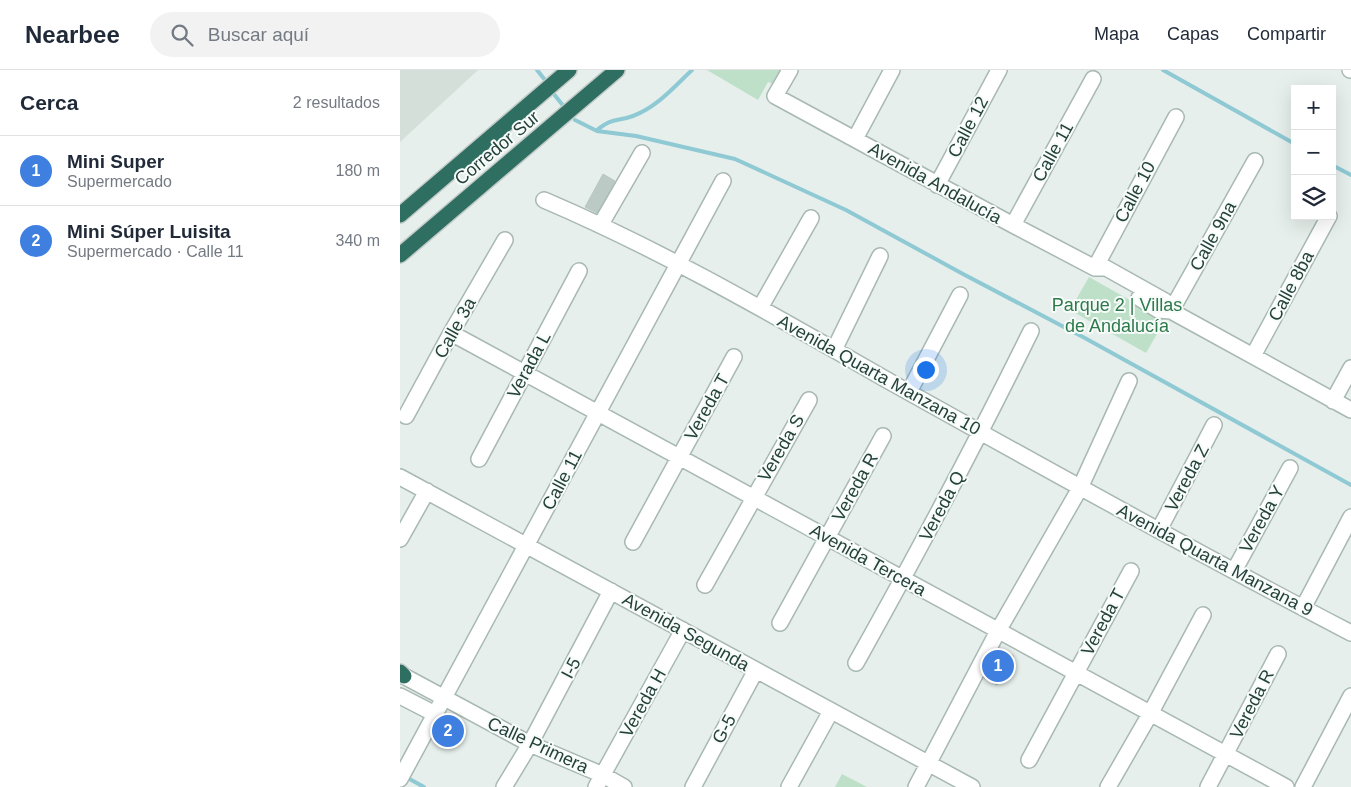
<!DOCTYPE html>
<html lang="es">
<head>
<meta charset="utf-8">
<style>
	:root { --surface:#fff; --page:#f2f2f3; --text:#1f2937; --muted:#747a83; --line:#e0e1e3; --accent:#7f5249 }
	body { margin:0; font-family:Helvetica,sans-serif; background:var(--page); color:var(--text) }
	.controls { position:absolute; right:15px; top:15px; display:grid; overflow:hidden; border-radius:0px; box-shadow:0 5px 20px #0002 }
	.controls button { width:45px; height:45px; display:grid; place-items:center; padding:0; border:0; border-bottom:1px solid var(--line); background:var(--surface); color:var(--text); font:25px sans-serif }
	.you { position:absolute; left:525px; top:299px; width:18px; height:18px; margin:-12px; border:4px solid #fff; border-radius:50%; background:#1a73e8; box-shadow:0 0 0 8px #1a73e833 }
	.badge { display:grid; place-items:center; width:32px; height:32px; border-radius:50%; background:var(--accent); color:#fff; font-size:16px; font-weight:700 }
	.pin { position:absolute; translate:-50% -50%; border:2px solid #fff; box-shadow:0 1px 5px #0006 }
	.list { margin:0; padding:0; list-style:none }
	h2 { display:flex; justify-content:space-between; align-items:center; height:65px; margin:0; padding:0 20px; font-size:21px }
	h2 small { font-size:16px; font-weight:400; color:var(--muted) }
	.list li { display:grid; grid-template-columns:32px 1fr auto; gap:15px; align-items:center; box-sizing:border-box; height:70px; padding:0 20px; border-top:1px solid var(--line) }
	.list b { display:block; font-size:19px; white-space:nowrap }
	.list p { margin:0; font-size:16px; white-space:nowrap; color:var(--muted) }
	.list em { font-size:16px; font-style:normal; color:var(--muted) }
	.icon { flex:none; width:28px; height:28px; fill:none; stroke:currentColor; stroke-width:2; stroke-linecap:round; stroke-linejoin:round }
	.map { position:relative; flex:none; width:951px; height:717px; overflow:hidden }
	header { display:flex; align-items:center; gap:30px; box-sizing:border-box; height:70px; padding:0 25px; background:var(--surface); border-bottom:1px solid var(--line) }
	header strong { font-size:24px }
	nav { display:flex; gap:28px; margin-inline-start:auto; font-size:18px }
	.search { width:350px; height:45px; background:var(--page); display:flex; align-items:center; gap:12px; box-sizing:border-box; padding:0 18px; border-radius:28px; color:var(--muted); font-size:19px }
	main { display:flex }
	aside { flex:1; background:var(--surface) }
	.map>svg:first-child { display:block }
	.built { fill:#d4dfda }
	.green { fill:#bfe0c8 }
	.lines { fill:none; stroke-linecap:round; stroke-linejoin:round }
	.stream { stroke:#8ec9d4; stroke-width:4 }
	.building { fill:#bbcac4; stroke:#b8c9c2 }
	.minor-casing { stroke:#a8b8b2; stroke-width:18 }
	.highway-casing { stroke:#c2cac8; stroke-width:18 }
	.minor { stroke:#fff; stroke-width:15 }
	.highway { stroke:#2f6f62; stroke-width:15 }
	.labels { text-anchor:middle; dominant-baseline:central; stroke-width:4; stroke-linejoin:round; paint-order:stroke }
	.street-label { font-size:18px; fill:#24423a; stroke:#f7fbf9 }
	.park-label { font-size:18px; fill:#2d7a4b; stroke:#f7fbf9 }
</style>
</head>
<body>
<header>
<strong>Nearbee</strong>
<div class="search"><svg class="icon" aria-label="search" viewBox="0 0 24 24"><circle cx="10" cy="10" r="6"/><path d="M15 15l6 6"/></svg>Buscar aquí</div>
<nav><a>Mapa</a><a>Capas</a><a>Compartir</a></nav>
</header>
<main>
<aside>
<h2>Cerca<small>2 resultados</small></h2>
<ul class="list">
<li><span class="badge" style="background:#3f7fe0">1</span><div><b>Mini Super</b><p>Supermercado</p></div><em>180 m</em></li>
<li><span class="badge" style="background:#3f7fe0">2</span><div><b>Mini Súper Luisita</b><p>Supermercado · Calle 11</p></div><em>340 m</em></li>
</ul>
</aside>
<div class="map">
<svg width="951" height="717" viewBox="0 0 951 717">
	<rect width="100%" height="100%" fill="#e6efeb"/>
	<path class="built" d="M 0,0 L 78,0 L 0,72 Z"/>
	<path class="green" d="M 307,0 L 380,0 L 373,14 L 368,12 L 358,30 Z
		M 689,207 L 765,250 L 746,283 L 670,240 Z
		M 442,704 L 467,717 L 435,717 Z"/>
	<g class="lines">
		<path class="stream" d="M 137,0 L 145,10
			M 763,0 L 895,74
			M 153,23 L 165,38
			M 175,50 L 197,61 L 236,66 L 335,89 L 446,140 L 563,204 L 683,267 L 951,415
			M 197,60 C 213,47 216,52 233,46 C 257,37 274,17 292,0
			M 932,95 L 951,105
			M 6,707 L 24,717"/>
	</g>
	<path class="building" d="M 203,104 L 215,111 L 197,143 L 185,137 Z
		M 600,578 L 614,586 L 597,615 L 584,608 Z
		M 49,644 L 62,651 L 47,678 L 35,672 Z"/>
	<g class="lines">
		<defs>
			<path id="minor" d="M 390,0 L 375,26 L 613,155 L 695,198 L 706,198 L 765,231 L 771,241
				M 950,0 L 951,0
				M 455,69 L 492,0
				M 537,115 L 599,0
				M 144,130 C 266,182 380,249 494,314 C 646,399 797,483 951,563
				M 201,154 L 242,83
				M 613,155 L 693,9
				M 695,198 L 776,47
				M 739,228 L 758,240 L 771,241 L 951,340
				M 360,238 L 411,148
				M 771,241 L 855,91
				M 51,263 L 886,717
				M 434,280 L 480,186
				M 853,286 L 929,146
				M 509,322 L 560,225
				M 933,331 L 951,298
				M 6,346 L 51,263 L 105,170
				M 79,389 L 179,201
				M 0,407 L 572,717
				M 759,460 L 814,355
				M 0,469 L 27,421
				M 233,472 L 334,287
				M 834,501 L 890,398
				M 305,515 L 409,330
				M 903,538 L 951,447
				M 380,553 L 483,366
				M 456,593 C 517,484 576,373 631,261
				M 0,604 L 130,674 L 203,705 L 224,717
				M 0,626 L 35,644
				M 629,690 L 731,501
				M 0,709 L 323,111
				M 104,717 L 130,674 L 211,521
				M 196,717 L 283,560
				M 293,717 L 356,600
				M 389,717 L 431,641
				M 516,717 L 598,561 L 680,418 L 729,311
				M 708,717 L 750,644 L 803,545
				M 808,717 L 878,584
				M 903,717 L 951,626"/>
			<path id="highway" d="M 0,145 L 169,0
				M 0,185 L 217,0
				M 0,602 L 4,606"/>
		</defs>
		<use href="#minor" class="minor-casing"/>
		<use href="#highway" class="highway-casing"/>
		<use href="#minor" class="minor"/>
		<use href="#highway" class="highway"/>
	</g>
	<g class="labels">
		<g class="street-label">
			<text transform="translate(568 57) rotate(-62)">Calle 12</text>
			<text transform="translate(97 78) rotate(-40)">Corredor Sur</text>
			<text transform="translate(653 82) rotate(-61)">Calle 11</text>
			<text transform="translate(535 113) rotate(29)">Avenida Andalucía</text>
			<text transform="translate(735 122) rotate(-62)">Calle 10</text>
			<text transform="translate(813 166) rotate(-61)">Calle 9na</text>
			<text transform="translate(891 216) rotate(-62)">Calle 8ba</text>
			<text transform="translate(55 258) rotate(-61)">Calle 3a</text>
			<text transform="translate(129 295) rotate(-62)">Verada L</text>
			<text transform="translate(479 305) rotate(29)">Avenida Quarta Manzana 10</text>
			<text transform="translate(307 337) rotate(-61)">Vereda T</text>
			<text transform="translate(381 378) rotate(-60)">Vereda S</text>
			<text transform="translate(787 408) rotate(-62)">Vereda Z</text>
			<text transform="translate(162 410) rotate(-62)">Calle 11</text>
			<text transform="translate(455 417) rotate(-61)">Vereda R</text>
			<text transform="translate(542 436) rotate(-62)">Vereda Q</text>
			<text transform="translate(862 449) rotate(-61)">Vereda Y</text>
			<text transform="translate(468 490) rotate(29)">Avenida Tercera</text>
			<text transform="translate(815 490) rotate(28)">Avenida Quarta Manzana 9</text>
			<text transform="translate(703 552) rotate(-62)">Vereda T</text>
			<text transform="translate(286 562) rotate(29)">Avenida Segunda</text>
			<text transform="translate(171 598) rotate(-62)">I-5</text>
			<text transform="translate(243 633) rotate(-61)">Vereda H</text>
			<text transform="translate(852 634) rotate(-63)">Vereda R</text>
			<text transform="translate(324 659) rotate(-62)">G-5</text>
			<text transform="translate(138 675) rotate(25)">Calle Primera</text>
		</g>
		<g class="park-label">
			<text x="717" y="235">Parque 2 | Villas<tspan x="717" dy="21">de Andalucía</tspan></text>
		</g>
	</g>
</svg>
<div class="controls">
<button>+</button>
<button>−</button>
<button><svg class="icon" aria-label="layers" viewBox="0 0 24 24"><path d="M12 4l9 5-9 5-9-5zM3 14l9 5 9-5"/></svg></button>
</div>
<div class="you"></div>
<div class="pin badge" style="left:598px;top:596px;background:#3f7fe0">1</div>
<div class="pin badge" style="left:48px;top:661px;background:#3f7fe0">2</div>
</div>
</main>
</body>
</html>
